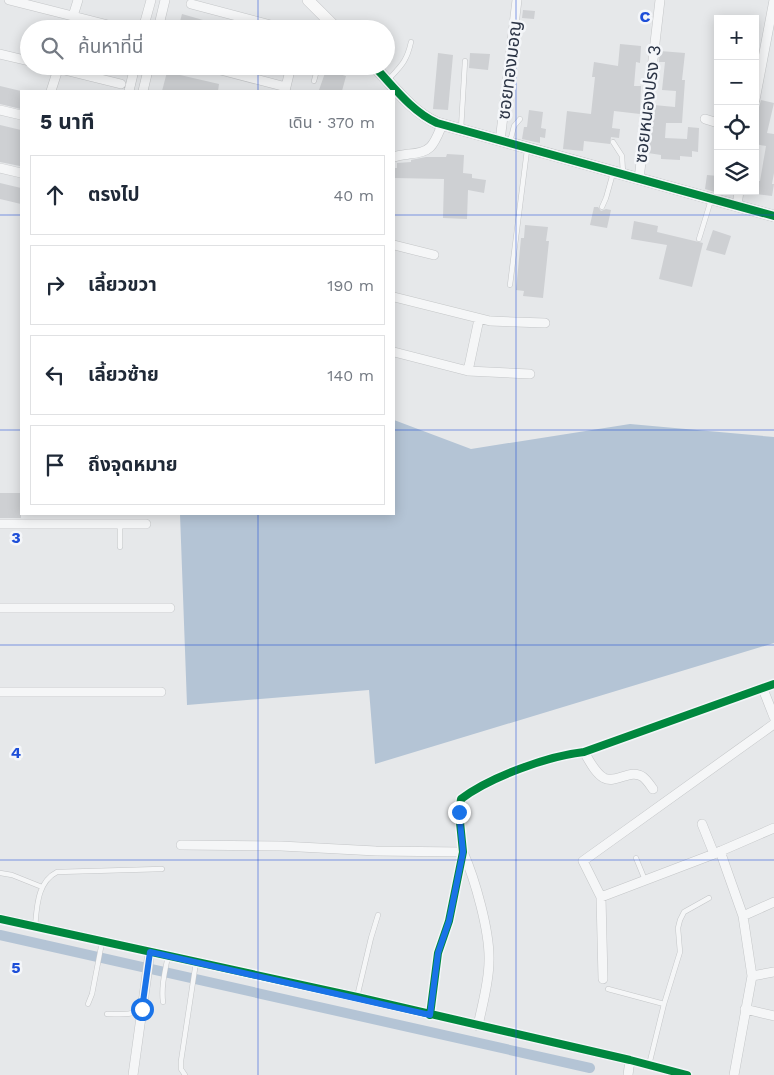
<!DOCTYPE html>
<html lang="th">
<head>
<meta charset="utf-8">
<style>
	:root { --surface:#fff; --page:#f2f2f3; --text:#1f2937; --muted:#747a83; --line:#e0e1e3 }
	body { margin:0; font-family:"Work Sans","Noto Sans Thai",sans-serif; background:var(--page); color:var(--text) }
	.controls { position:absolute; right:15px; top:15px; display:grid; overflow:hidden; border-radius:0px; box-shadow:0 2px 12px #0003 }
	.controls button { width:45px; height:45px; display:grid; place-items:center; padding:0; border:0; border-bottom:1px solid var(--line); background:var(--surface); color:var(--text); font:25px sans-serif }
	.stop { position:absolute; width:15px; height:15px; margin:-11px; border:4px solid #1a73e8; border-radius:50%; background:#fff }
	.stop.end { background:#1a73e8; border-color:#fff; box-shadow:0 1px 5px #0008 }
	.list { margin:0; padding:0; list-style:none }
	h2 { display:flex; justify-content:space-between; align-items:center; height:65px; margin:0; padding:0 20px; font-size:21px }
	h2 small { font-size:16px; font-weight:400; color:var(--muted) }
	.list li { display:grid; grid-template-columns:32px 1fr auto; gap:15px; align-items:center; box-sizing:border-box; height:80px; margin:0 10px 10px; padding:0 10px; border:1px solid var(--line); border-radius:0px }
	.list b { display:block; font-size:19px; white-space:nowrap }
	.list em { font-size:16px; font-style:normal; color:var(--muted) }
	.icon { flex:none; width:28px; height:28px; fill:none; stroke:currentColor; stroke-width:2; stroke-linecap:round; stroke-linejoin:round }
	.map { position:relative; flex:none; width:774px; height:1075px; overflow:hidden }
	.search { position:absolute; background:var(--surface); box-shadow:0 2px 12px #0003; left:20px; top:20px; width:375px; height:55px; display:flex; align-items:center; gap:12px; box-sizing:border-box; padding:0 18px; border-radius:28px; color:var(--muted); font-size:19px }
	.panel { position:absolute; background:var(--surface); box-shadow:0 2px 12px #0003; left:20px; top:90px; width:375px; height:425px; border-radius:0px }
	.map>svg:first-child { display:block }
	.water { fill:#b4c4d5 }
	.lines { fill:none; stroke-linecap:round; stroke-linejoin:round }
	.canal { stroke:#b4c4d5; stroke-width:10 }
	.building { fill:#ced0d3 }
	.lane-casing { stroke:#c4c6c8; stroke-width:5.5 }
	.street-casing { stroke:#c4c6c8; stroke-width:10 }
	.secondary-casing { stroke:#c4c6c8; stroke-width:12 }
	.lane { stroke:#f5f6f7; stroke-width:4.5 }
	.street { stroke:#f5f6f7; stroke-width:9 }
	.secondary { stroke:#f8f8f8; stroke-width:11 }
	.cycleway-casing { stroke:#f4f6f9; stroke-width:11 }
	.cycleway { stroke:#00873e; stroke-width:8 }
	.route { stroke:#1a73e8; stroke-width:6 }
	.grid { fill:none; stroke:#1d4ed8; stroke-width:1; stroke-opacity:0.55 }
	.labels { text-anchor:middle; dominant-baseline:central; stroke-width:5; stroke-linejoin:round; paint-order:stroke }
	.street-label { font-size:18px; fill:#2b3445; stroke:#f4f6f9 }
	.grid-label { font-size:16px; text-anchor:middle; font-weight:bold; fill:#1d4ed8; stroke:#f4f6f9; stroke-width:5; stroke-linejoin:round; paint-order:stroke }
</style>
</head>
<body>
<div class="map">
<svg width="774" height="1075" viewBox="0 0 774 1075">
	<rect width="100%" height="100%" fill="#e6e8ea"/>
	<path class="water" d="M 394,420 L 471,449 L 630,424 L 774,437 L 774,643 L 375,764 L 369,690 L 187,705 L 180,514 L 394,514 Z"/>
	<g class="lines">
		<path class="canal" d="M 0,935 L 590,1068"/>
	</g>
	<path class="building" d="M 523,10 L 535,11 L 534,19 L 522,18 Z
		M 182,14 L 210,22 L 209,29 L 178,29 Z
		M 620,44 L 641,46 L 640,63 L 636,62 L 634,86 L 641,86 L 640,114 L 614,111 L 612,128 L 620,129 L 619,138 L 611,137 L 610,144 L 584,141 L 583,151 L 563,149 L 567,111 L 591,114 L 595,77 L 592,77 L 594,62 L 618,66 Z
		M 660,51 L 685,53 L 682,80 L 685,80 L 682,123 L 666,123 L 665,138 L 687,139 L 688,127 L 699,128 L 698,152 L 692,151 L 692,157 L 680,156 L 680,160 L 661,159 L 661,155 L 648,153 L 654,105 L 675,107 L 676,91 L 662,90 L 665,62 L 659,62 Z
		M 438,53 L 453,55 L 448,110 L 433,109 Z
		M 470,53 L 490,54 L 488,70 L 469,68 Z
		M 253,66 L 278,66 L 276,75 L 252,69 Z
		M 326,70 L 346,76 L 342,91 L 319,90 Z
		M 167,72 L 219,84 L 218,91 L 162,91 Z
		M 0,86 L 21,91 L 21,109 L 0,104 Z
		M 761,100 L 774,103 L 767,133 L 774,134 L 774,173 L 772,184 L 774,184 L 772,196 L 755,194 L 755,181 L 760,181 L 766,146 L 755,144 L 757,123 L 755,122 Z
		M 529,110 L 543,112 L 541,128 L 546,129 L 545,138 L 540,137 L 540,143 L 522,139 L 524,127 L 527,127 Z
		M 0,125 L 21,130 L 20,166 L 0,162 Z
		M 447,154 L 464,155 L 463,173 L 472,174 L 472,178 L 486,180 L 484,193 L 468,190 L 467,219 L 443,218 L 444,179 L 394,178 L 394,168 L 397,168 L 397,163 L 411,162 L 411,160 L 426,157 L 446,157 Z
		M 707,175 L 718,176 L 715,192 L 705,189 Z
		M 0,183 L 21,188 L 21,204 L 0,199 Z
		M 594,207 L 598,207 L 601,211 L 606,209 L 611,210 L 607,228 L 590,225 Z
		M 634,221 L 658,226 L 657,232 L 703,243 L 692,287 L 659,279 L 667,245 L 631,239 Z
		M 525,225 L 548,227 L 546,241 L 549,241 L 543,298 L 523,296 L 524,291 L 516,290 L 521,238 L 524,238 Z
		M 713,230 L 731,236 L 725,255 L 706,250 Z
		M 0,493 L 21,493 L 21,518 L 0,518 Z"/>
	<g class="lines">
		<defs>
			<path id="lane" d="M 388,80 C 401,66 407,61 411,42
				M 314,81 L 318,66
				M 461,129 L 465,61
				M 510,142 L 514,126 L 520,119
				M 613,142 L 622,156 L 623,173
				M 602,207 L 606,198 L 613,173
				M 699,239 L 711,200
				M 510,285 L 527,150
				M 120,524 L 120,547
				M 636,858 L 645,880
				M 0,873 L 12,875 L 42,887
				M 35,927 C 37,907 37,882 57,872 L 162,869
				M 608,989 L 664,1004
				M 357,997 L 371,938 L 378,915
				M 163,1002 C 161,987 165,971 168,956
				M 88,1004 L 92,994 L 102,942
				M 107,1014 C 120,1014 131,1016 142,1009
				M 649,1065 L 664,1004 L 680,952 L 678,928 L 680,920 L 684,912 L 709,898
				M 185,1075 L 181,1069 L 181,1061 L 196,962"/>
			<path id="street" d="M 9,0 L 124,29
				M 191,4 L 286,29
				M 69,29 L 78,0
				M 143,29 L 151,0
				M 158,29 L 165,0
				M 0,54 L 29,61
				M 48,66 L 121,84
				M 205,66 L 286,87
				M 51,91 L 59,66
				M 129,91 L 135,66
				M 143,91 L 149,66
				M 285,91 L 291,66
				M 755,100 L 774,0
				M 0,110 L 21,115
				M 705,119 L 718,123
				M 500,141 L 517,0
				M 394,157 C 399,155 404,155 409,154 C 432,153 434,144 442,125
				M 0,168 L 21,173
				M 639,179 L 660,0
				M 737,206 L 739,191
				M 394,245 L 434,255
				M 394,297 L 490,321 L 545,323
				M 394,352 L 468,371 L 530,374
				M 468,371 L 479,319
				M 0,524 L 146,524
				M 0,608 L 170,608
				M 763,689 L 774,717
				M 0,692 L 161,692
				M 584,752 C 589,760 595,773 604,778 C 616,784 631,768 643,777 C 647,780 650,785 653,789
				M 702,824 L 714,854
				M 181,845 L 281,846 L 376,851 L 463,852 C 475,879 490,932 489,961 C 489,983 482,1005 478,1026
				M 720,851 L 743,916 L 752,976 L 734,1075
				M 601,897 L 714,854 L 774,828
				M 743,916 L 774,902
				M 0,919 L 357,997 L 630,1060 L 687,1075
				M 752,976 L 774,972
				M 603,979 L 601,897 L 583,861 L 774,724
				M 745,1009 L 774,1016
				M 430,1015 L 438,953 L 449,921 L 463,852 L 459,812 L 461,799 C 490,777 548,756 584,752 L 774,684
				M 133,1075 L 150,952
				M 628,1075 L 630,1060"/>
			<path id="secondary" d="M 308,0 L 337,29
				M 374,66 C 393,86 412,112 437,123 L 774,216"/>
		</defs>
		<use href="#lane" class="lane-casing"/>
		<use href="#street" class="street-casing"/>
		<use href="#secondary" class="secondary-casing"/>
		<use href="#lane" class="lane"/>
		<use href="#street" class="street"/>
		<use href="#secondary" class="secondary"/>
		<defs>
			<path id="cycleway" d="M 374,66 C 393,86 412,112 437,123 L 774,216
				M 0,919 L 357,997 L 630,1060 L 687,1075
				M 430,1015 L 438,953 L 449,921 L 463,852 L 459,812 L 461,799 C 490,777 548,756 584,752 L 774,684"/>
		</defs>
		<use href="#cycleway" class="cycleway-casing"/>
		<use href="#cycleway" class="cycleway"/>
	</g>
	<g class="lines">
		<path class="route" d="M 142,1009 L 150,952 L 430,1015 L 438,953 L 449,921 L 463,852 L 459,812"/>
	</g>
	<path class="grid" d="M 258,0 L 258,29M 516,0 L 516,1075M 258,66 L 258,91M 0,215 L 21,215M 394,215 L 774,215M 0,430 L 21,430M 394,430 L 774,430M 258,514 L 258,1075M 0,645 L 774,645M 0,860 L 774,860"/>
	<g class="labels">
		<g class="street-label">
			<text transform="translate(509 70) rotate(-83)">ซอยทองมอญ</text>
			<text transform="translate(647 104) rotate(-83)">ซอยหนองปรง 3</text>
		</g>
	</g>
	<g class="grid-label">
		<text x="645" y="22">C</text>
		<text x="16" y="543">3</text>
		<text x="16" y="758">4</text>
		<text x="16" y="973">5</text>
	</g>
</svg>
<div class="controls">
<button>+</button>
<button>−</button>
<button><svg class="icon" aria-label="locate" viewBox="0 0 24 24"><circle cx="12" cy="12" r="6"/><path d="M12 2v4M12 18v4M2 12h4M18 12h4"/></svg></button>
<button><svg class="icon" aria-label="layers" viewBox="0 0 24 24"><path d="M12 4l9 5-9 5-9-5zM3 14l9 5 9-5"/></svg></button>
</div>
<div class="stop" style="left:142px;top:1009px"></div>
<div class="stop end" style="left:459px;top:812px"></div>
<div class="search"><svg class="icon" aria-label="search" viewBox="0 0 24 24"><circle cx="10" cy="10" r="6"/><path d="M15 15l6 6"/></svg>ค้นหาที่นี่</div>
<section class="panel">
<h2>5 นาที<small>เดิน · 370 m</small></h2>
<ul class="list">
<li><svg class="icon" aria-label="ahead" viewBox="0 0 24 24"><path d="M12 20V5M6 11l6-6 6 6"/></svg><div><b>ตรงไป</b></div><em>40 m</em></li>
<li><svg class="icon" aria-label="right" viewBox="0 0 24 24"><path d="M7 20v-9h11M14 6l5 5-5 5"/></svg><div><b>เลี้ยวขวา</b></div><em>190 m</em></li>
<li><svg class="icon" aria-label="left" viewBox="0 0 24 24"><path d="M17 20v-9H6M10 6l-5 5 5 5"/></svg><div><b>เลี้ยวซ้าย</b></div><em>140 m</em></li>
<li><svg class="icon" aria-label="arrive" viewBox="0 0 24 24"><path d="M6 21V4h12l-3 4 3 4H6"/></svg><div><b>ถึงจุดหมาย</b></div></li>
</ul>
</section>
</div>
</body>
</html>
